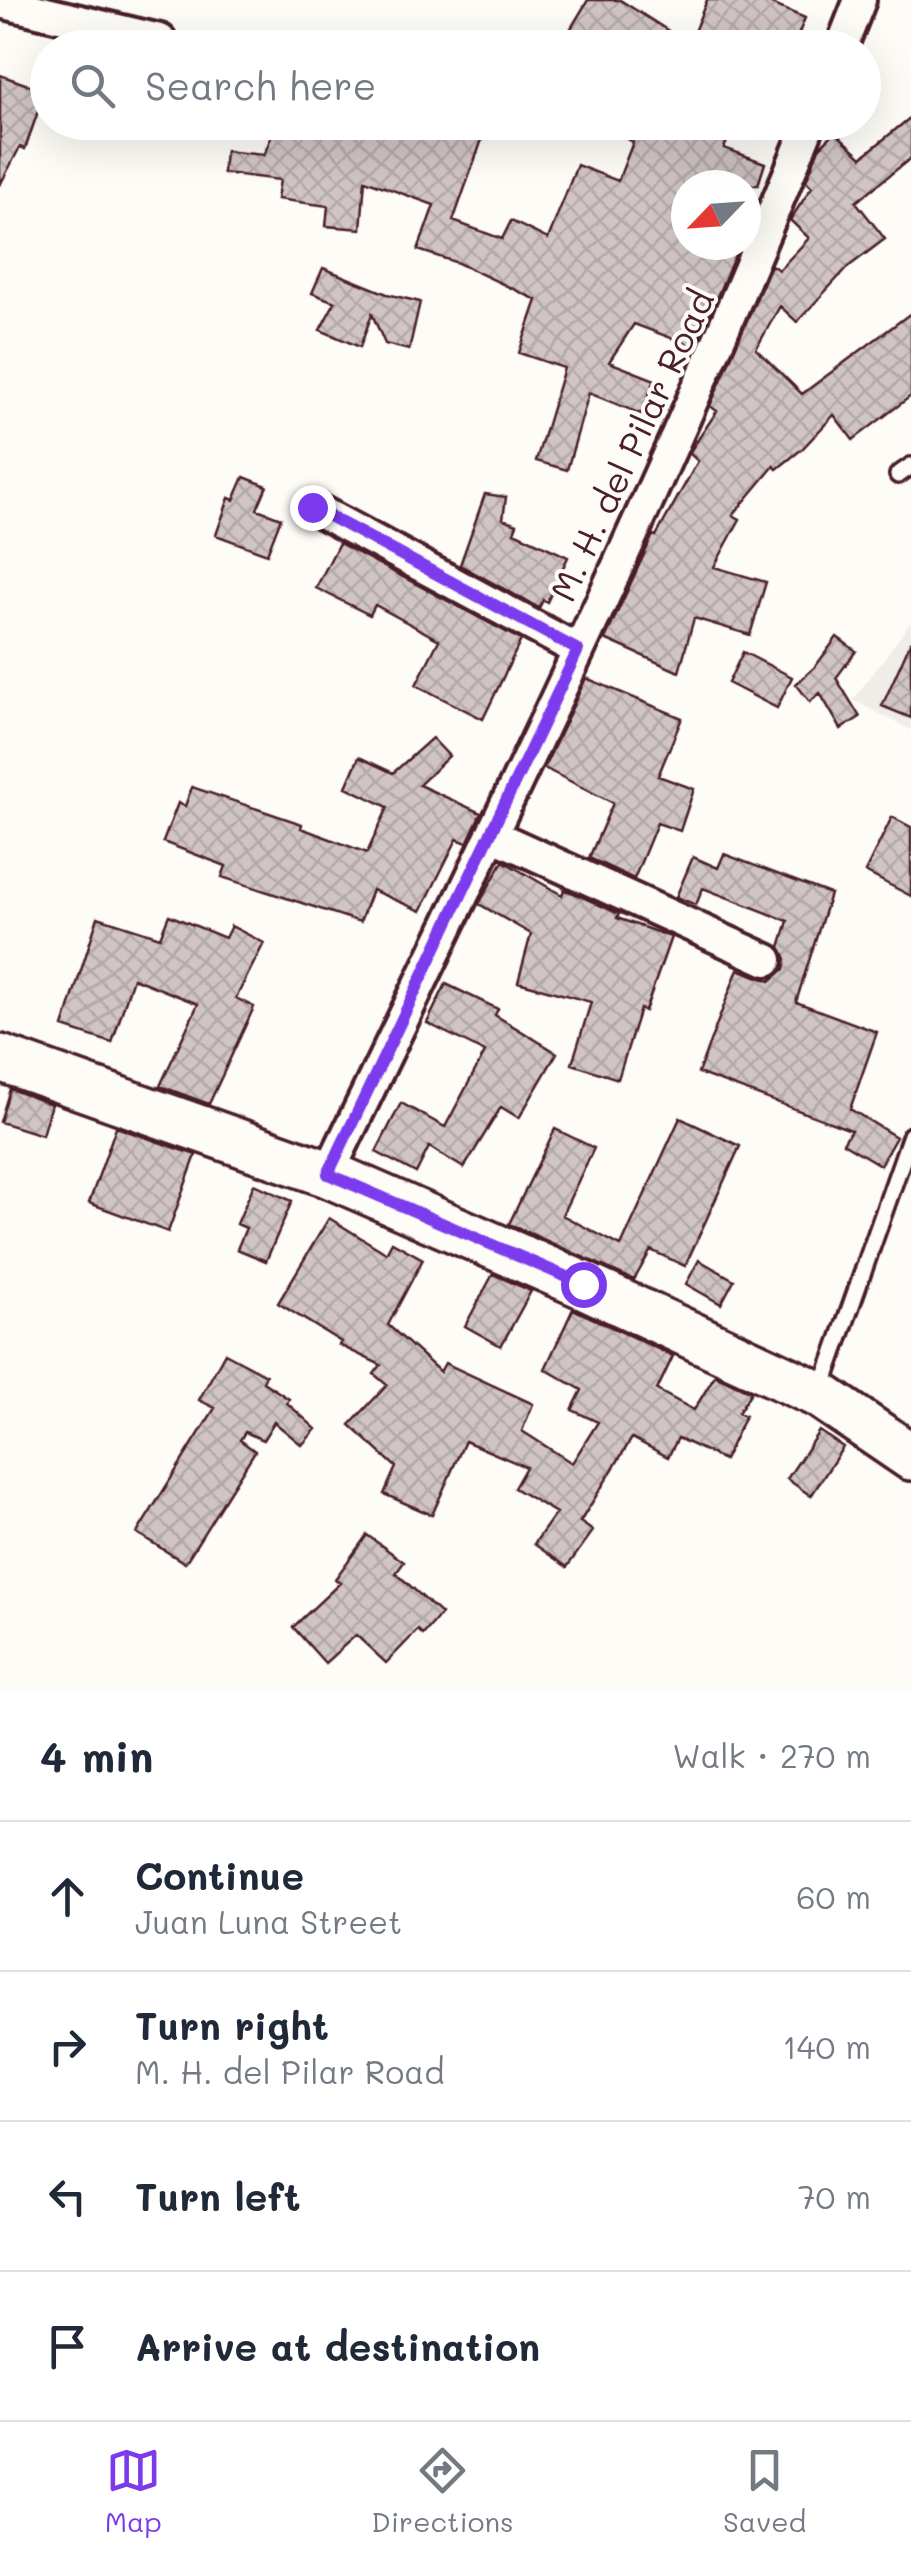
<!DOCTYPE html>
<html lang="en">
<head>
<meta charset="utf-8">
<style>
	:root { --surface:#fff; --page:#f2f2f3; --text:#1f2937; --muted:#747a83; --line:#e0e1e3; --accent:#7c3aed }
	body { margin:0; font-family:Mali,sans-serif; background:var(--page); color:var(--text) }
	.compass { position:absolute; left:671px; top:170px; width:90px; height:90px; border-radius:50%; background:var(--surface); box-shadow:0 10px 40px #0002; rotate:245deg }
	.stop { position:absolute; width:30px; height:30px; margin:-22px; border:8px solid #7c3aed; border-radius:50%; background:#fff }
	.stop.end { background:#7c3aed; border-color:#fff; box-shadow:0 2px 10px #0008 }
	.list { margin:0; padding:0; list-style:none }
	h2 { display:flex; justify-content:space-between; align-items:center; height:130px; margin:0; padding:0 40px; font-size:42px }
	h2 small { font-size:32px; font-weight:400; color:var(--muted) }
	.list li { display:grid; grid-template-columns:65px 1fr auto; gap:30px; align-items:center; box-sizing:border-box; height:150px; padding:0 40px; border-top:2px solid var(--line) }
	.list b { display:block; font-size:38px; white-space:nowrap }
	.list p { margin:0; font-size:32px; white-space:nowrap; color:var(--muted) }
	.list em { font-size:32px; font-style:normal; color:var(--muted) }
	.icon { flex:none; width:55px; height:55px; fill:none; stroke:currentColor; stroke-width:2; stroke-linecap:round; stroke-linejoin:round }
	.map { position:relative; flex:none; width:911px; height:1690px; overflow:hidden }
	.search { position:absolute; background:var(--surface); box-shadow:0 10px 40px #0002; left:30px; right:30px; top:30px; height:110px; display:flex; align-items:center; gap:25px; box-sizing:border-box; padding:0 35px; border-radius:55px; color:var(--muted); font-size:38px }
	.sheet { height:730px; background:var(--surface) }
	nav { display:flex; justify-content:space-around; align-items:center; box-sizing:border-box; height:140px; border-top:2px solid var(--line); background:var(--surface); font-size:28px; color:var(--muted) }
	nav a { display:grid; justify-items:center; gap:5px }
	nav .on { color:var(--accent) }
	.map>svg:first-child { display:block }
	.built { fill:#f0ece8 }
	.building { fill:url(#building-cross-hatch); stroke:#4a1f2b; stroke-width:2.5 }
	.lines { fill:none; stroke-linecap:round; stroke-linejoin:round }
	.lane-casing { stroke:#4a1f2b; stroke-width:22 }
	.street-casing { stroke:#4a1f2b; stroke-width:38 }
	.secondary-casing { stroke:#4a1f2b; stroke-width:52 }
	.lane { stroke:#fdfcf7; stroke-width:15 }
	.street { stroke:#fdfcf7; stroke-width:30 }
	.secondary { stroke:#fdfcf7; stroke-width:45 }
	.route { stroke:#7c3aed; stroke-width:12 }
	.labels { text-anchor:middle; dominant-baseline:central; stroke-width:8; stroke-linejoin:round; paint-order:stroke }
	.street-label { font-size:35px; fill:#4a1f2b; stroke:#fdfcf7 }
</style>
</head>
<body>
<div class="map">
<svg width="911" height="1690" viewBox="0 0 911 1690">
	<defs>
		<pattern id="building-cross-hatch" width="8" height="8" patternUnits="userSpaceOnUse" patternTransform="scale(2.5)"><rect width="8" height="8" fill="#d0c5c4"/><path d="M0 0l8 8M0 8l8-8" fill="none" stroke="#b4a9a9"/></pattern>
	</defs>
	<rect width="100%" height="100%" fill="#fdfcf7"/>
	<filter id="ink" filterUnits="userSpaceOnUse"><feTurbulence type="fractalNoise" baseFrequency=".01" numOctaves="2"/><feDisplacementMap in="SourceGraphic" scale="20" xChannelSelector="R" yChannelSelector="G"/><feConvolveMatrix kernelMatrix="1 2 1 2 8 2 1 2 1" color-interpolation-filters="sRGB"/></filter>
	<g filter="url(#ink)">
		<path class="built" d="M 911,622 L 911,730 L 853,700 Z"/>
		<path class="building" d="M 588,0 L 620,0 L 689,44 L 707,0 L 762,0 L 805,18 L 793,48 L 559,48 Z
			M 0,75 L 45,91 L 25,149 L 20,147 L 0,185 Z
			M 911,117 L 911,158 L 856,202 L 885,239 L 848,267 L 797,322 L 780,306 L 756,349 L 802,394 L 911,313 L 911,396 L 853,440 L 834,415 L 802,449 L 777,469 L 774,466 L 733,515 L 740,519 L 714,567 L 766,582 L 750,635 L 694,618 L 679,672 L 605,639 L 653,535 L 656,536 L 698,461 L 689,453 L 717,411 L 710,406 L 771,265 L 779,270 L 809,238 L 790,220 L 812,187 L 806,181 L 819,148 L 835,132 L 862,157 Z
			M 277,122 L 462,122 L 485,131 L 453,221 L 502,239 L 511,221 L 548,239 L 577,165 L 618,181 L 633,142 L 594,122 L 736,122 L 724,148 L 765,163 L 758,185 L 686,185 L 686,245 L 738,248 L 695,347 L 634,324 L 609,362 L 655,380 L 641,414 L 589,393 L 567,470 L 536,461 L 564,368 L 519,353 L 537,300 L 458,263 L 418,250 L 434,205 L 365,180 L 361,229 L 326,226 L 328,206 L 277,199 L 280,180 L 223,173 L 225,151 L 264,155 Z
			M 323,268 L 387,294 L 420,302 L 409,350 L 385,344 L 372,314 L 360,347 L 320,330 L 335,302 L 312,293 Z
			M 244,477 L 267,486 L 257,509 L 281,518 L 267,554 L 216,535 L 229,498 L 234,500 Z
			M 485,494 L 506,497 L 503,519 L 517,524 L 514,532 L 568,557 L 547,602 L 543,600 L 539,608 L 460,565 Z
			M 339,543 L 521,640 L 483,719 L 416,685 L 439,640 L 375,605 L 370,615 L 316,588 Z
			M 837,637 L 856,651 L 836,678 L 860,717 L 841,729 L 820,693 L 810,702 L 796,684 L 815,667 Z
			M 911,641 L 911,718 L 882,706 Z
			M 743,652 L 792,677 L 777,708 L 728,683 Z
			M 586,678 L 682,718 L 658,776 L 694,789 L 680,831 L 657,823 L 634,879 L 589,858 L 613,803 L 544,768 Z
			M 432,738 L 449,756 L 419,785 L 481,813 L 467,843 L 457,839 L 421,911 L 372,890 L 360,922 L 222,877 L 226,866 L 163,842 L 178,803 L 185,806 L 192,787 L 302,824 L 301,828 L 367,853 L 388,807 L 346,787 L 359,757 L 393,773 Z
			M 892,817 L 911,827 L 911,896 L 865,872 Z
			M 724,854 L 830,894 L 796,1002 L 877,1032 L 850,1109 L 896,1137 L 880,1165 L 843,1143 L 851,1130 L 698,1073 L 738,969 L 770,981 L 784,969 L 786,959 L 780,947 L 788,921 L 703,888 L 696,905 L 676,897 L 693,857 L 718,868 Z
			M 503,861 L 562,895 L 564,890 L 574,893 L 619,914 L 617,918 L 671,937 L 645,1011 L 640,1009 L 618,1079 L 572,1064 L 591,1002 L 518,982 L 531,934 L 479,904 Z
			M 169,915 L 225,938 L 231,926 L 264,943 L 236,998 L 254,1007 L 209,1104 L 160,1086 L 198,1004 L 133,978 L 112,1043 L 63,1027 L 98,917 L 160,937 Z
			M 446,984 L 498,1009 L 495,1015 L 557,1053 L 519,1118 L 501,1107 L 464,1168 L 429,1147 L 416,1173 L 376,1152 L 401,1103 L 445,1127 L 485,1052 L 427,1023 Z
			M 10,1089 L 51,1104 L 42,1135 L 0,1122 Z
			M 680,1118 L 740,1146 L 685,1266 L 651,1250 L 634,1280 L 509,1224 L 555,1129 L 594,1148 L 562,1215 L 621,1246 Z
			M 116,1127 L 196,1155 L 168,1232 L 89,1203 Z
			M 254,1184 L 292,1201 L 266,1261 L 237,1249 L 246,1228 L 237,1224 Z
			M 329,1218 L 386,1253 L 392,1242 L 423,1259 L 388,1325 L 440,1372 L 445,1363 L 533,1404 L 522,1431 L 572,1463 L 598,1422 L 572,1410 L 582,1390 L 545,1369 L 573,1309 L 673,1356 L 657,1390 L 694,1410 L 715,1375 L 751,1392 L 738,1413 L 745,1416 L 724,1460 L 678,1438 L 668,1457 L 632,1438 L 580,1522 L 593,1531 L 567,1567 L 534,1544 L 556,1513 L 514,1488 L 526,1467 L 465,1441 L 432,1515 L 384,1494 L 396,1467 L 350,1425 L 387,1385 L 374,1374 L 381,1365 L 339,1345 L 341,1342 L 278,1303 Z
			M 699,1260 L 734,1280 L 721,1304 L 686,1284 Z
			M 493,1274 L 531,1291 L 501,1346 L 465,1326 Z
			M 225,1353 L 266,1375 L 263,1382 L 289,1399 L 287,1403 L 316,1429 L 302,1445 L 274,1422 L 263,1440 L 245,1432 L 240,1440 L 255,1451 L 185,1563 L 137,1533 L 215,1408 L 199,1400 Z
			M 819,1431 L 843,1447 L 811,1496 L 787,1479 Z
			M 367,1535 L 404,1562 L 396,1573 L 441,1614 L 423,1635 L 418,1630 L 386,1663 L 356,1635 L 325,1663 L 293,1627 L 340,1583 L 335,1579 Z"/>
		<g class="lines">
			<defs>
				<path id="lane" d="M 898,475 L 911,466
					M 821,1391 L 911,1135"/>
				<path id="street" d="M 0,2 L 160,40
					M 841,48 L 860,0
					M 312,507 L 578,650
					M 492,835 L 767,960
					M 328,1174 C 496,827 666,480 810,122"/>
				<path id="secondary" d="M 0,1058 L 328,1174 L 583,1285 L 820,1395 L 911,1457"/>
			</defs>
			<use href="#lane" class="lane-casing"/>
			<use href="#street" class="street-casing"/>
			<use href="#secondary" class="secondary-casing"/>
			<use href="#lane" class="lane"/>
			<use href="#street" class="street"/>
			<use href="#secondary" class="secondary"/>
		</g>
	</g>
	<g class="lines" filter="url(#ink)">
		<path class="route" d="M 312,507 L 578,650 L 328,1174 L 583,1284"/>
	</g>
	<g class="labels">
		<g class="street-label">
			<text transform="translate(631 445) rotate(-65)">M. H. del Pilar Road</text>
		</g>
	</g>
</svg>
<svg class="compass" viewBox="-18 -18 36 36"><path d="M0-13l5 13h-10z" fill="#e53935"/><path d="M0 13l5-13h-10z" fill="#747a83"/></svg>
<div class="stop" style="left:583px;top:1284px"></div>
<div class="stop end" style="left:312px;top:507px"></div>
<div class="search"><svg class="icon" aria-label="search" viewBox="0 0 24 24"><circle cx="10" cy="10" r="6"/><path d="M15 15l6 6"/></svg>Search here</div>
</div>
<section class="sheet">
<h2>4 min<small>Walk · 270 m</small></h2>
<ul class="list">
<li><svg class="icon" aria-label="ahead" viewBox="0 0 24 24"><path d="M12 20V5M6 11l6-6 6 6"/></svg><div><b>Continue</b><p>Juan Luna Street</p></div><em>60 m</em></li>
<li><svg class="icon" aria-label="right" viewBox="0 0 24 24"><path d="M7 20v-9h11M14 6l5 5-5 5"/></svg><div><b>Turn right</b><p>M. H. del Pilar Road</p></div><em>140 m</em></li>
<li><svg class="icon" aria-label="left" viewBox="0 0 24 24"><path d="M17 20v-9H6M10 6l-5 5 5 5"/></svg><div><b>Turn left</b></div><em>70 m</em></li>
<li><svg class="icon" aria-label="arrive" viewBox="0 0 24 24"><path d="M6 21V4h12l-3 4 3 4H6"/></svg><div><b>Arrive at destination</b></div></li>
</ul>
</section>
<nav>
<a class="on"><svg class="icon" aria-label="map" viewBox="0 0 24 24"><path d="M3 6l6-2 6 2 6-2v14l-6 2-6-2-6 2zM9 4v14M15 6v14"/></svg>Map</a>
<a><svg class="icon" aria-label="directions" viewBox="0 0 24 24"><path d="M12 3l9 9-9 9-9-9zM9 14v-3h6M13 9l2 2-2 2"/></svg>Directions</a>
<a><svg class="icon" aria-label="saved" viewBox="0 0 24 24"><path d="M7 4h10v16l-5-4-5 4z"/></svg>Saved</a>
</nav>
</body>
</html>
